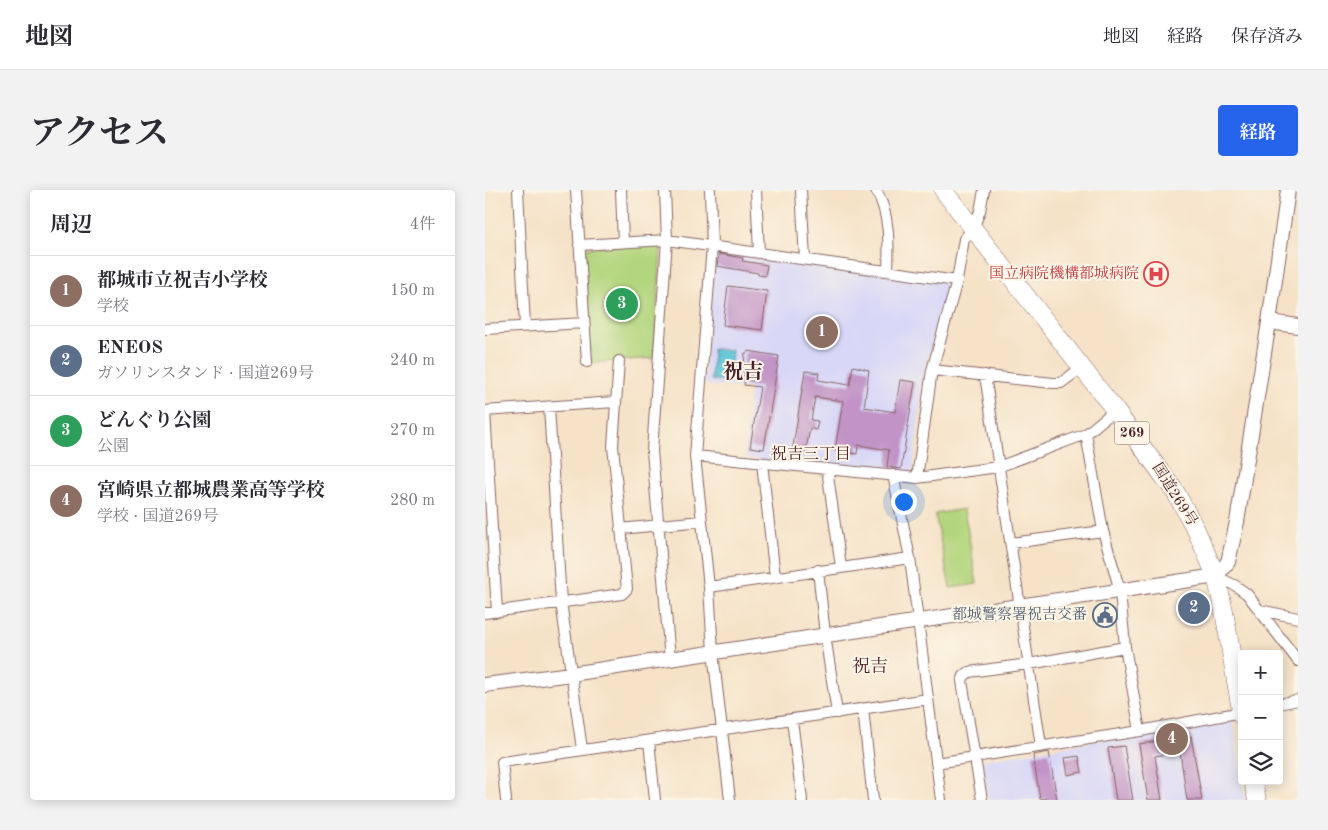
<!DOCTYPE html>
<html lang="ja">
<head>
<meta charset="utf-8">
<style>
	:root { --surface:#fff; --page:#f2f2f3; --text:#2b2b33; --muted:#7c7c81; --line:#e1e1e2; --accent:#2563eb }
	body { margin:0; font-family:"Old Standard TT","Noto Serif JP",serif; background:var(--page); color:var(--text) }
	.controls { position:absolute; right:15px; bottom:15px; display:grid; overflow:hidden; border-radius:5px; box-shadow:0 2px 12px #0003 }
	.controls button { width:45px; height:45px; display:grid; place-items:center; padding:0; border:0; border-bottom:1px solid var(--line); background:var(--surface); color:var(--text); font:25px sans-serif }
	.you { position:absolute; left:418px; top:311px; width:18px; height:18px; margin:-12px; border:4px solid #fff; border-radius:50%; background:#1a73e8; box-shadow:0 0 0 8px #1a73e833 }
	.badge { display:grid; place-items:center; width:32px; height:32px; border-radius:50%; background:var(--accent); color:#fff; font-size:16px; font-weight:700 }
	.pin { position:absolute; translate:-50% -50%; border:2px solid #fff; box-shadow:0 1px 5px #0006 }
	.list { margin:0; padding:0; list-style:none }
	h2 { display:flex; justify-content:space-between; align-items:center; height:65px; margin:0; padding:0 20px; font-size:21px }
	h2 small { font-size:16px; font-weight:400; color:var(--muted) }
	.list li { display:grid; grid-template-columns:32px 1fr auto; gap:15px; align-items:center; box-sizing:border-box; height:70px; padding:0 20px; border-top:1px solid var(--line) }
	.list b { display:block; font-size:19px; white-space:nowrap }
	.list p { margin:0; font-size:16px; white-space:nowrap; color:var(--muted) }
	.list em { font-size:16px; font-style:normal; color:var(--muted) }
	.icon { flex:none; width:28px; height:28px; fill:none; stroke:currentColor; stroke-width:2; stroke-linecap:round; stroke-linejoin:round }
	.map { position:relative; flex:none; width:813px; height:610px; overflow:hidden; border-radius:5px }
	header { display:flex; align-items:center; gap:30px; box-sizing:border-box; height:70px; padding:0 25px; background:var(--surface); border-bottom:1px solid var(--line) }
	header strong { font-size:24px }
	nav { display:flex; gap:28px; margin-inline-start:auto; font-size:18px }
	.intro { display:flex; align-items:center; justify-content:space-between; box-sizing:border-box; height:120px; padding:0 30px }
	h1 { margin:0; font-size:35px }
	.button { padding:12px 22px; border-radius:5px; background:var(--accent); color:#fff; font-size:18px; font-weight:700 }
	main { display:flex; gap:30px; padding:0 30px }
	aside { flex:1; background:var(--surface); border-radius:5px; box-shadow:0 2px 12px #0003 }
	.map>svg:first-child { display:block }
	.built { fill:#d8d7f8 }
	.green { fill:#b3d57d; stroke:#7e7a54 }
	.water { fill:#5cc5d8; stroke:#537282 }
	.building { fill:#c193c6 }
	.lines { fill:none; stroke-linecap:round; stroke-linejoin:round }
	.street-casing { stroke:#866362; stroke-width:12 }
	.secondary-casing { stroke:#866362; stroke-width:16 }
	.highway-casing { stroke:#866362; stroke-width:19 }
	.street { stroke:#fff; stroke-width:10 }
	.secondary { stroke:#fff; stroke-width:14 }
	.highway { stroke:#fff; stroke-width:18 }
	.labels { text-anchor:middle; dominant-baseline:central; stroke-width:4; stroke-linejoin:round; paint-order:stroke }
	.shield { fill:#fcf5e5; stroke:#7f5f63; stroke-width:1 }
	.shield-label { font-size:14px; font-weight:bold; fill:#4a1f2b }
	.health-label { font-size:15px; fill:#be3a42; stroke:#fcf5e5; text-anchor:end }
	.street-label { font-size:15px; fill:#4a1f2b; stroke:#fcf5e5 }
	.service-label { font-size:15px; fill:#4e5e75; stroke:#fcf5e5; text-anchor:end }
	.neighbourhood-label { font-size:16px; fill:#4a1f2b; stroke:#fcf5e5 }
	.quarter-label { font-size:18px; fill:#4a1f2b; stroke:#fcf5e5 }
	.district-label { font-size:20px; font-weight:bold; fill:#4a1f2b; stroke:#fcf5e5 }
</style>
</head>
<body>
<header>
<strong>地図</strong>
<nav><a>地図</a><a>経路</a><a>保存済み</a></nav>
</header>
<div class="intro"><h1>アクセス</h1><a class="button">経路</a></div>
<main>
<aside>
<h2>周辺<small>4件</small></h2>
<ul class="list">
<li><span class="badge" style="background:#8d6e63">1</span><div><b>都城市立祝吉小学校</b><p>学校</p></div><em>150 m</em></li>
<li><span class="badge" style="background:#5c6f8a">2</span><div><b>ENEOS</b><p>ガソリンスタンド · 国道269号</p></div><em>240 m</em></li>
<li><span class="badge" style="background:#2e9e5b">3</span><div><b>どんぐり公園</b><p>公園</p></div><em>270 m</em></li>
<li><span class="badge" style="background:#8d6e63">4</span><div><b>宮崎県立都城農業高等学校</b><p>学校 · 国道269号</p></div><em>280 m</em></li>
</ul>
</aside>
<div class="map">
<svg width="813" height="610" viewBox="0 0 813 610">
	<rect width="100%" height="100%" fill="#fcf5e5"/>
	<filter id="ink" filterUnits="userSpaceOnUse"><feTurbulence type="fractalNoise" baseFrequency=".02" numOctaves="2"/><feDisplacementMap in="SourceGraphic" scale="10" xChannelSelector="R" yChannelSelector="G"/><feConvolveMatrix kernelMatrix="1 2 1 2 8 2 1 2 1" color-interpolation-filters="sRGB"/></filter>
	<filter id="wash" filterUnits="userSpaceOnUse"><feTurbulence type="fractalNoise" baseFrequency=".0096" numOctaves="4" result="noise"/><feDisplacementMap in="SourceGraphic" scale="20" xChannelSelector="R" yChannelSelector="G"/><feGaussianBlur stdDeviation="1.12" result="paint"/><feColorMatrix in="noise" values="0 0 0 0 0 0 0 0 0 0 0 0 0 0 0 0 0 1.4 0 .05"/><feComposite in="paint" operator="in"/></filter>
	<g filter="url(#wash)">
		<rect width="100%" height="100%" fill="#f5e2c7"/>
		<path class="built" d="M 234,60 L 456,91 L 463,96 L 438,188 L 428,280 L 421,283 L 261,268 L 260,264 L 265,198 L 222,195 L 219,193 L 230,63 Z
			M 748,528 L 760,610 L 503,610 L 497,574 L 499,570 Z"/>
		<path class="green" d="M 171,53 L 176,56 L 169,168 L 106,173 L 99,61 L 102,58 Z
			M 479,319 L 492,394 L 465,398 L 450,324 Z"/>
		<path class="water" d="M 228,159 L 247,160 L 244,191 L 226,190 Z"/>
		<g id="blocks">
			<path class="building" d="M 234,64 L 258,68 L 257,71 L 282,75 L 280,86 L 273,85 L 273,83 L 232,76 Z
				M 243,96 L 282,101 L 277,140 L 238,135 Z
				M 263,161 L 294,166 L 279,259 L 265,257 L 275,197 L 259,195 L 260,187 L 258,186 L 260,163 L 262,163 Z
				M 368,176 L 384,180 L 379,217 L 410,222 L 415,190 L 430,192 L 416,279 L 402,277 L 404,260 L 373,255 L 372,264 L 350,260 L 358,211 L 330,207 L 326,230 L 333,231 L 331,240 L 325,238 L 320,265 L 307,263 L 320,181 L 334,183 L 333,190 L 365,195 Z
				M 706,546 L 717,610 L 702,610 L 695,562 L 670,566 L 677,610 L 663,610 L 654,554 Z
				M 639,556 L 648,610 L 631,610 L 623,558 Z
				M 564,562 L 572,610 L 562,610 L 562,608 L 555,609 L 548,565 Z
				M 594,566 L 597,582 L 583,585 L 580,568 Z"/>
		</g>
	</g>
	<g filter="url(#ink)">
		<use href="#blocks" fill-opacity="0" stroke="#866362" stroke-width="1"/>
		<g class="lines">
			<defs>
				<path id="street" d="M 33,0 L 40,136
					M 91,0 L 102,172
					M 136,0 L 138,52
					M 180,0 L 182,50 L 167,261 L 185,469
					M 225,0 L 227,56 L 210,266 L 224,397 L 228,462 L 245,610
					M 271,0 L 274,62
					M 316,0 L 320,69
					M 391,0 C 405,24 404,54 403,81
					M 94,55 L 182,50 L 472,91
					M 0,139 L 99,133
					M 447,180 L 568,193 L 576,193 L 596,178
					M 500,185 L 556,556
					M 64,217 L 76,412 L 97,559
					M 0,221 L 12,422
					M 0,221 L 130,212
					M 601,244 L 618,341 L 635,401 L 640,457 L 655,541
					M 210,266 L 432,288 L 513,277 L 601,244 L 630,220
					M 277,273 L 290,387
					M 342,279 L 356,377
					M 408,285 L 425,368 L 456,610
					M 432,288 L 447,180 L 472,91 L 479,49 L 488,39 L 495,21 L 499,0
					M 135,339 L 216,331
					M 526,353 L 618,341
					M 333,380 L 340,445 L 352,523
					M 731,386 L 751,396 L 762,404 L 813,471
					M 224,397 L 425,368
					M 775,420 L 813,428
					M 0,423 L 137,404 L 142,399 L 128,256 L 134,171
					M 794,514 L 813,510
					M 378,519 L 388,610
					M 307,530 L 317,610
					M 164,551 L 170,610
					M 451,573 L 655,541 L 757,522
					M 21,610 L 17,572 L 443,509
					M 497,610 L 477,491 L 479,486 L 484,482 L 544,474 L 640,457"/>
				<path id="secondary" d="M 784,132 L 813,136
					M 0,495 L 86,484 L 731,386 L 743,372 L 752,332 L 784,132 L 803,0"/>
				<path id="highway" d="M 458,0 L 630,220 L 691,303 L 711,340 L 731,386 L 739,421 L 757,526
					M 768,591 L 772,610"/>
			</defs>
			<use href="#street" class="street-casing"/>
			<use href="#secondary" class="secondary-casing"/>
			<use href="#highway" class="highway-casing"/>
			<use href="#street" class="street"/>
			<use href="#secondary" class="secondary"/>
			<use href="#highway" class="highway"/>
		</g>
	</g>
	<defs>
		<symbol id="hospital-ring" viewBox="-11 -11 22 22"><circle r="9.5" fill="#fcf5e5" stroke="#e0444e" stroke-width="1.5"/><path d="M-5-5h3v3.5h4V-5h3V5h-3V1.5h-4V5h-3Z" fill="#e0444e"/></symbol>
		<symbol id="civic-ring" viewBox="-11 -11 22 22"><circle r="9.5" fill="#fcf5e5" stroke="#5c6f8a" stroke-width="1.5"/><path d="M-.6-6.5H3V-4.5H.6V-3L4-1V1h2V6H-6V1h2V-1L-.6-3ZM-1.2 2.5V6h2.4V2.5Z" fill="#5c6f8a"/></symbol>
	</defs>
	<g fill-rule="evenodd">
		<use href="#hospital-ring" x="657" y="70" width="28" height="28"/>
		<use href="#civic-ring" x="606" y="411" width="28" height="28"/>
	</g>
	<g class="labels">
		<rect class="shield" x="629.5" y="231.5" width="35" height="23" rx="4"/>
		<g class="shield-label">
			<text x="647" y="243">269</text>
		</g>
		<g class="health-label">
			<text x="654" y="84">国立病院機構都城病院</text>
		</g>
		<g class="street-label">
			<text transform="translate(689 305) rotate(58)">国道269号</text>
		</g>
		<g class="service-label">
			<text x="602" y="425">都城警察署祝吉交番</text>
		</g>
		<g class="neighbourhood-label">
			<text x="326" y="265">祝吉三丁目</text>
		</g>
		<g class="quarter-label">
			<text x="385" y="477">祝吉</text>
		</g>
		<g class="district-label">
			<text x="258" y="183">祝吉</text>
		</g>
	</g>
</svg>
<div class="controls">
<button>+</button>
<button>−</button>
<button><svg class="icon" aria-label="layers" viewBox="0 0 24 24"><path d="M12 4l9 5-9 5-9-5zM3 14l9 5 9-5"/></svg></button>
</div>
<div class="you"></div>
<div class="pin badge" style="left:337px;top:142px;background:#8d6e63">1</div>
<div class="pin badge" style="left:709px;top:418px;background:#5c6f8a">2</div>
<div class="pin badge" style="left:137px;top:114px;background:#2e9e5b">3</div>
<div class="pin badge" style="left:687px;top:549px;background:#8d6e63">4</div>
</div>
</main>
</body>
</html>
